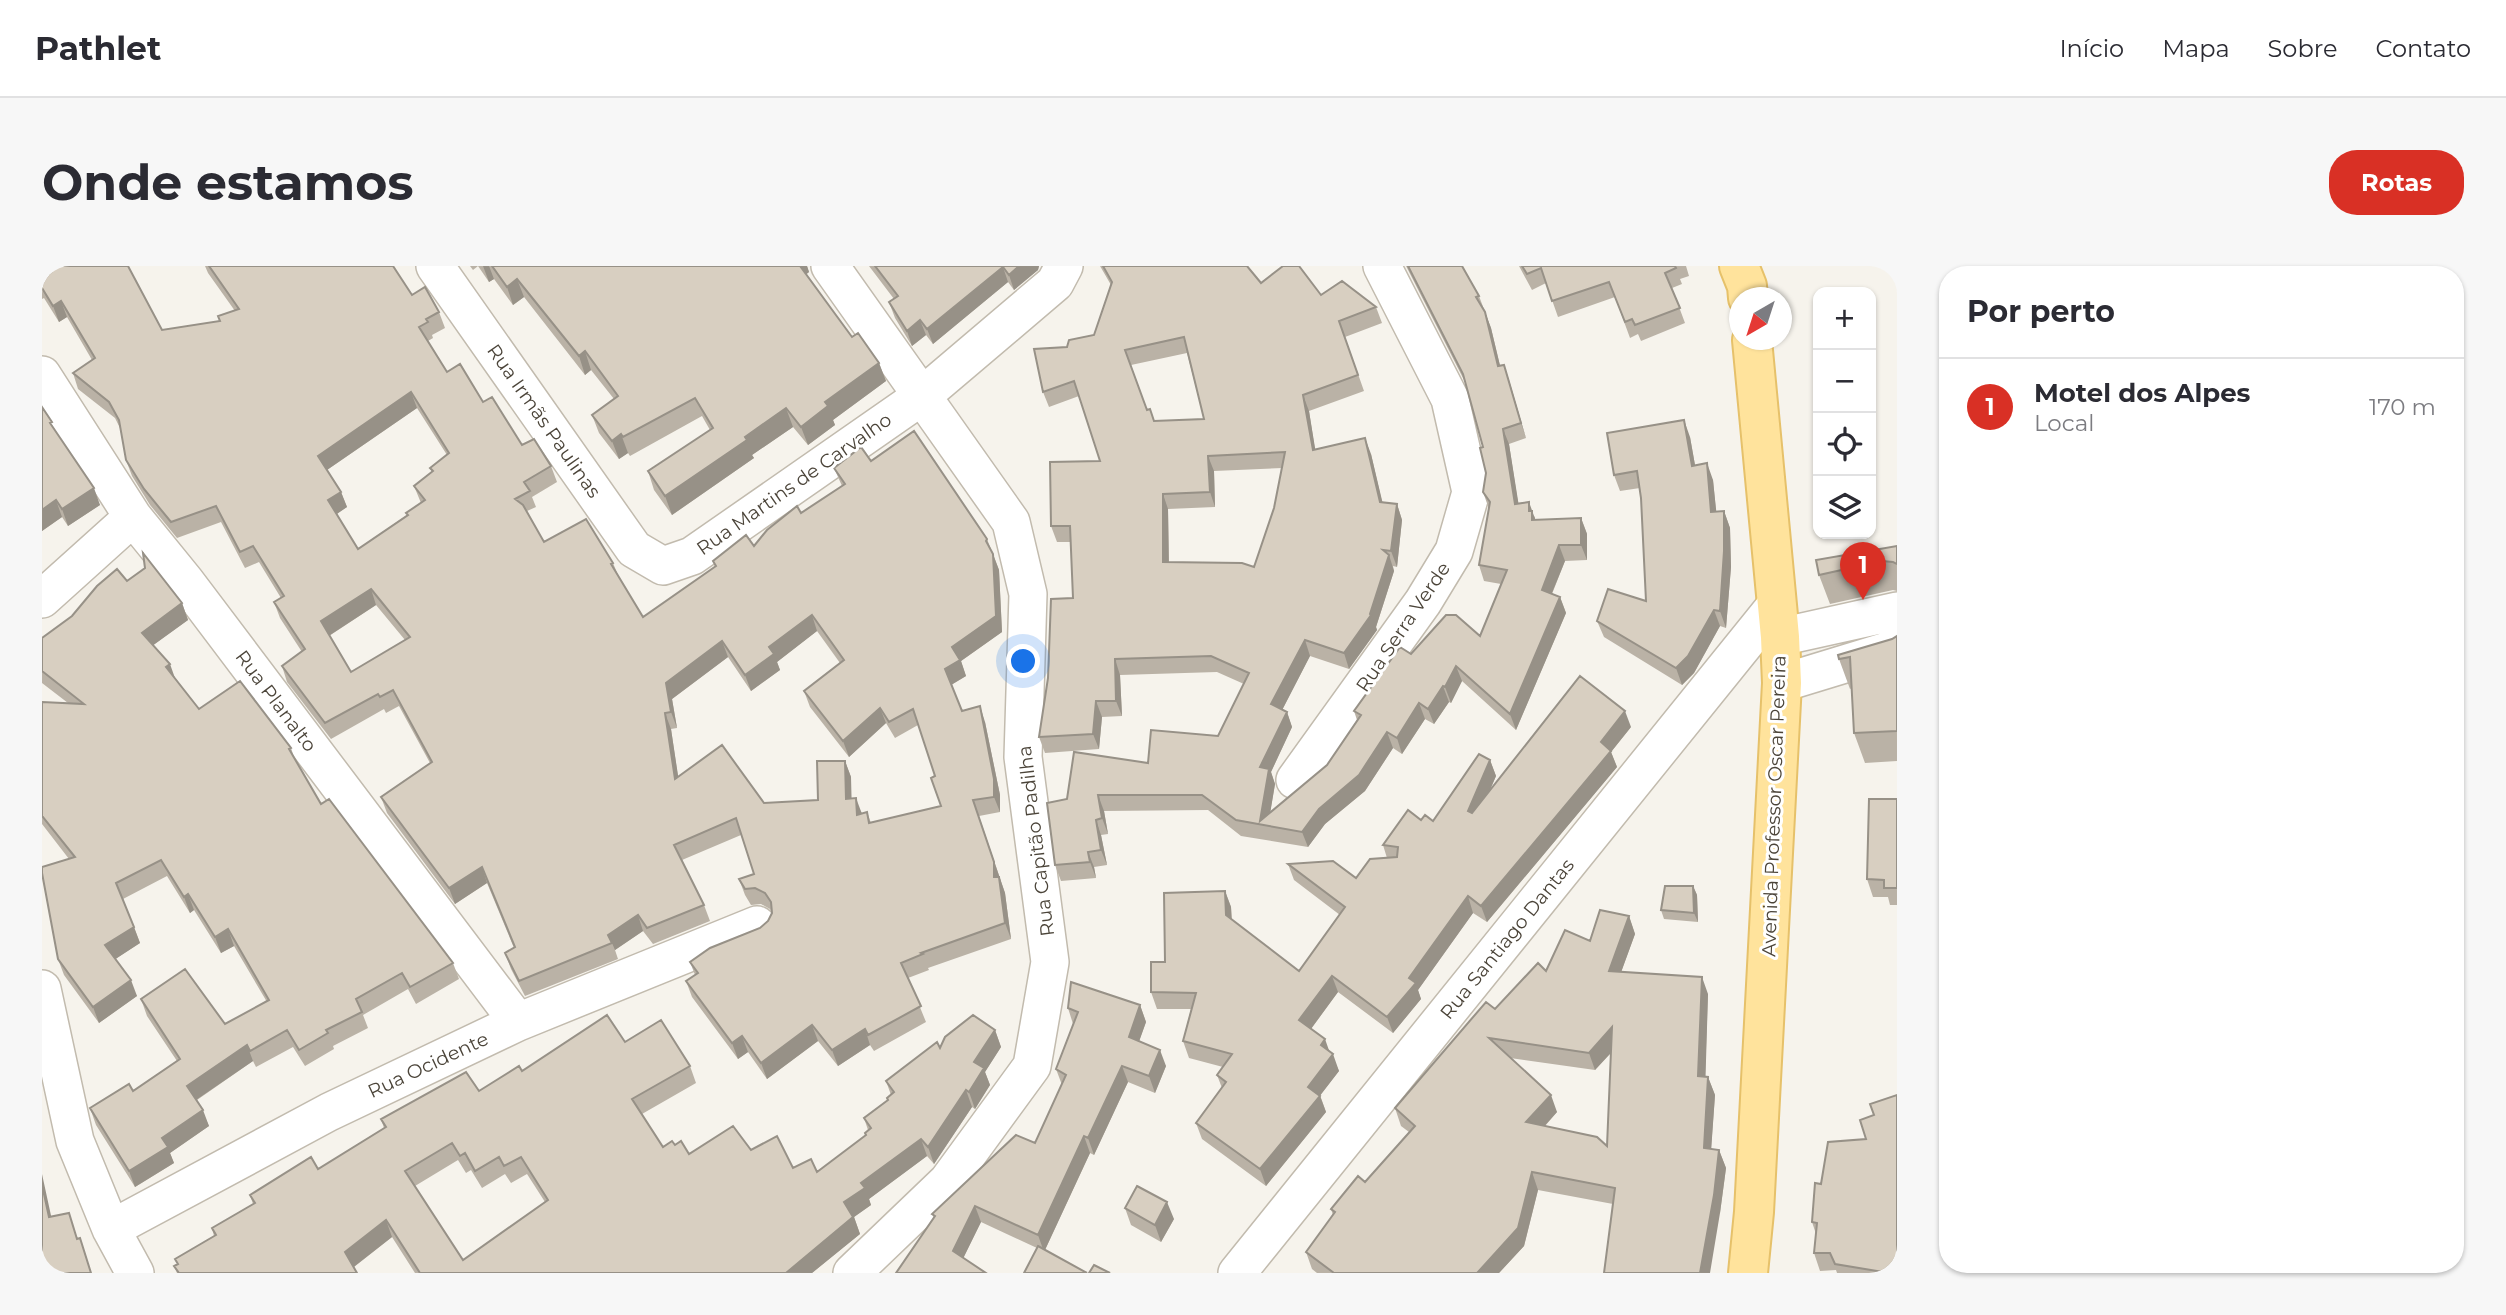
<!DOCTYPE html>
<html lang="pt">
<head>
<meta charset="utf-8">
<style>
	:root { --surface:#fff; --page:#f7f7f7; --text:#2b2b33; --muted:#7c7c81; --line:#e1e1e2; --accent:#d93025 }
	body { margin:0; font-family:Montserrat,sans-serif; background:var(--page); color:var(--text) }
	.controls { position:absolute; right:21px; top:21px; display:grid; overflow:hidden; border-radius:14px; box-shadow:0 2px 5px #0004 }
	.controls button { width:63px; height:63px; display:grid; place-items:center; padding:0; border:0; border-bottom:2px solid var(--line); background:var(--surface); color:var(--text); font:35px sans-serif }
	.compass { position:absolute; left:1687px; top:21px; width:63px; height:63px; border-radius:50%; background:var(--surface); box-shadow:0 2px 5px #0004; rotate:219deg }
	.you { position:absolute; left:982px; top:396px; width:24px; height:24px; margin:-18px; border:5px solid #fff; border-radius:50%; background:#1a73e8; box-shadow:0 0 0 10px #1a73e833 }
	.badge { display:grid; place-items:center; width:46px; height:46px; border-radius:50%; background:var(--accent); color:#fff; font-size:23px; font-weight:700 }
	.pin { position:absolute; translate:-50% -58px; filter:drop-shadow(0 2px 4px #0008) }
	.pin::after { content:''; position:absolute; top:37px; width:24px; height:21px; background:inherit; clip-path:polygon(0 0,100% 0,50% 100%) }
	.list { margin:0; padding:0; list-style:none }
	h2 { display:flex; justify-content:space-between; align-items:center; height:91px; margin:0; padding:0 28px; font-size:30px }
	h2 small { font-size:23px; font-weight:400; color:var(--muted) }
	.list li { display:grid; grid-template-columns:46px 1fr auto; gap:21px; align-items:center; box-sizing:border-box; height:98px; padding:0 28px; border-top:2px solid var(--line) }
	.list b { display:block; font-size:26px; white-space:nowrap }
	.list p { margin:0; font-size:23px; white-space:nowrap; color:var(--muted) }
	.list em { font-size:23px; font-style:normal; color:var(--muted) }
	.icon { flex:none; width:38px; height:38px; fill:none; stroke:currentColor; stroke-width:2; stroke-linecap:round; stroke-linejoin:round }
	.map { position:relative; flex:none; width:1855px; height:1007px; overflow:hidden; border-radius:28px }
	header { display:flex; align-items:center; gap:42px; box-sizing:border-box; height:98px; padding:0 35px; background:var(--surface); border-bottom:2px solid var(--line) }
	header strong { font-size:33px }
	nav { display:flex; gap:38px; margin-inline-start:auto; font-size:24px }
	.intro { display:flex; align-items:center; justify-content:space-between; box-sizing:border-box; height:168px; padding:0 42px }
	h1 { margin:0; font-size:49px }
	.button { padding:18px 32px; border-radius:28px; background:var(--accent); color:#fff; font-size:24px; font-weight:700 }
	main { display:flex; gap:42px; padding:0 42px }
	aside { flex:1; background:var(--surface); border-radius:28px; box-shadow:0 2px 5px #0004 }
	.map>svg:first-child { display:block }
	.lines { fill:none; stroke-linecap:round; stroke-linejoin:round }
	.minor-casing { stroke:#c2bbae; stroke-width:40 }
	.major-casing { stroke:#e6c16a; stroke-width:42 }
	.minor { stroke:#fff; stroke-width:37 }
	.major { stroke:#ffe39c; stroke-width:38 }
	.wall { fill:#bab2a6; fill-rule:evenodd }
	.shaded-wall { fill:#979187 }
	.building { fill:#d8cfc1; stroke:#979187; stroke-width:2; fill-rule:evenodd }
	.labels { text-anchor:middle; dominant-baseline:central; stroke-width:6; stroke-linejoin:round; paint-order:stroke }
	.street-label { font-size:19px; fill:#4b4439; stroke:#fff }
</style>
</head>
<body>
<header>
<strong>Pathlet</strong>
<nav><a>Início</a><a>Mapa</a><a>Sobre</a><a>Contato</a></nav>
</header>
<div class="intro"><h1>Onde estamos</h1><a class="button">Rotas</a></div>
<main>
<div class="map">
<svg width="1855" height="1007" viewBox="0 0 1855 1007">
	<rect width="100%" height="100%" fill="#f6f3ec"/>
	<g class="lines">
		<defs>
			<path id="minor" d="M 393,0 L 592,283 L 621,300 L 650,290 L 880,130 L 788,0
				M 0,109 L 91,251 L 143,315 L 476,756
				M 0,333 L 91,251
				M 1738,371 L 1855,345
				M 1740,417 L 1855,382
				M 1253,514 L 1381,336 L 1412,285 L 1429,226 L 1408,133 L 1340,0
				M 0,723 L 33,875 L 69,963 L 93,1007
				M 69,963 L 287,846 L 476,756 L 715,659
				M 810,1007 L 906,915 L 990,800 L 1008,696 L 981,491 L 986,328 L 969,256 L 880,130 L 1013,17 L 1022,0
				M 1195,1007 L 1734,339"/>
			<path id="major" d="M 1697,0 L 1705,20 L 1706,32
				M 1706,1007 L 1712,946 L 1740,417 L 1738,371 L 1710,74"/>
		</defs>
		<use href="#minor" class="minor-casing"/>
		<use href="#major" class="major-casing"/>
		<use href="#minor" class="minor"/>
		<use href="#major" class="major"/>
	</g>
	<path class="wall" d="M 0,0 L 120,64 L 178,55 L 193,45 L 166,7 L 163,0 L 351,0 L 370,29 L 397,46 L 403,62 L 390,69 L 391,72 L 386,75 L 405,106 L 441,136 L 480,179 L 509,200 L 515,216 L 490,231 L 494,241 L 485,245 L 502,276 L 571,297 L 576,309 L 601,351 L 673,301 L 671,295 L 712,280 L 759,247 L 800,220 L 792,202 L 829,195 L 945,273 L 957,304 L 960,366 L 919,395 L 924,410 L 909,419 L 920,445 L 943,456 L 958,529 L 958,546 L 937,550 L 963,627 L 969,673 L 886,702 L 887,704 L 866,712 L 884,756 L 832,785 L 828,779 L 796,800 L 776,775 L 725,813 L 706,786 L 696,793 L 650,731 L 644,715 L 653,709 L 648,696 L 718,662 L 726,655 L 730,647 L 728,643 L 719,638 L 709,639 L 703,629 L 697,613 L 712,608 L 699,569 L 640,594 L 662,639 L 668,655 L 611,678 L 601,665 L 573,684 L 576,693 L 483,730 L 469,703 L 463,687 L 472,682 L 445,617 L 413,638 L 345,547 L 339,531 L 388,497 L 357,440 L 344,447 L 342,443 L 289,473 L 245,416 L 240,400 L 260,386 L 238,352 L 232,336 L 239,332 L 217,296 L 203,302 L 179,256 L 135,272 L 108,239 L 90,210 L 84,194 L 78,162 L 73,152 L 36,123 L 31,107 L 50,94 L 25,51 L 17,56 L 2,32 L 0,33 ZM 375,142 L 405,189 L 388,202 L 390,206 L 372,220 L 379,237 L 365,249 L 316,283 L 294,248 L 305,241 L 299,226 L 285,204 ZM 334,339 L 363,374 L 309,406 L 287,370 ZM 775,365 L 798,397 L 762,425 L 768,441 L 807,491 L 844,457 L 853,472 L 876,459 L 893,510 L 899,540 L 829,557 L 825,546 L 820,547 L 809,532 L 809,511 L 803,495 L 776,534 L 722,537 L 636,511 L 629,463 L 635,462 L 630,433 L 686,391 L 709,425 L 738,404 L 735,396 Z
		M 428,0 L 765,0 L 767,6 L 764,8 L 810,71 L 837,97 L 844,115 L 791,154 L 793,159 L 766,179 L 751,161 L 710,189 L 712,192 L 630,249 L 612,224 L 606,205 L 668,164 L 660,150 L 588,190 L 586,187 L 577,193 L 557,167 L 550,149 L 572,133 L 549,104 L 543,109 L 482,31 L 471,39 L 452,13 L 447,16 L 436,0 L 431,4 Z
		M 827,0 L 997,0 L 996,4 L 972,24 L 966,16 L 891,78 L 884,69 L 870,80 L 853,52 L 847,36 L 852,33 Z
		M 1058,0 L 1205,0 L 1219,17 L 1334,41 L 1340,57 L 1303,71 L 1322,125 L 1267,145 L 1273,184 L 1329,188 L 1340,236 L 1355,238 L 1360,254 L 1355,301 L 1351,300 L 1352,305 L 1334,361 L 1335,364 L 1307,403 L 1268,390 L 1240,444 L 1245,446 L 1250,461 L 1229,506 L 1233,518 L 1228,547 L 1285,499 L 1315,454 L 1312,445 L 1369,388 L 1438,370 L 1459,318 L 1442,315 L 1437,299 L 1447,243 L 1441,226 L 1444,207 L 1441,181 L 1424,118 L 1364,0 L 1421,0 L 1420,1 L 1437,30 L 1449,62 L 1458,100 L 1462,99 L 1484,172 L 1467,178 L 1476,237 L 1493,251 L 1493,254 L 1539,252 L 1545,268 L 1545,294 L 1523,295 L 1510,328 L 1518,331 L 1524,347 L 1474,464 L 1420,415 L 1409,437 L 1407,436 L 1392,458 L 1383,453 L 1360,488 L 1351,482 L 1323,525 L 1283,558 L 1266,581 L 1199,570 L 1166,544 L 1062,545 L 1066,568 L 1059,569 L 1065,599 L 1052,601 L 1054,612 L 1019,615 L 1013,599 L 1025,533 L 1106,497 L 1176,470 L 1202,418 L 1175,406 L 1078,409 L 1080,450 L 1060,451 L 1057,483 L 1003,487 L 997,471 L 1031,332 L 1029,276 L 1015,276 L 1009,260 L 1058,195 L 1037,130 L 1007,141 L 1001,126 L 1025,81 L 1052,69 L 1069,19 ZM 1145,87 L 1162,153 L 1112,155 L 1105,144 L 1089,99 ZM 1240,202 L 1232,242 L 1212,301 L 1127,296 L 1126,243 L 1173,241 L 1172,205 Z
		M 1477,0 L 1644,0 L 1647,10 L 1638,13 L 1640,18 L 1630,22 L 1643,57 L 1599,75 L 1596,68 L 1588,72 L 1573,31 L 1516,51 L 1504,17 L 1490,24 Z
		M 1849,0 L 1855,0 L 1855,13 Z
		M 0,141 L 13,165 L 58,239 L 26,260 L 20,251 L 0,265 Z
		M 1648,171 L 1653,199 L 1671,214 L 1674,245 L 1682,245 L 1688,262 L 1689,301 L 1684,362 L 1678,360 L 1652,407 L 1640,419 L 1562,371 L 1555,355 L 1604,335 L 1599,232 L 1598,222 L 1578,225 L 1572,209 Z
		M 1855,280 L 1855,325 L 1851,324 L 1788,338 L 1777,309 Z
		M 85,315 L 140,337 L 146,354 L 111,379 L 133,412 L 157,443 L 249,482 L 253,494 L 279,538 L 411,697 L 417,713 L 374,738 L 366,723 L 321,749 L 326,762 L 291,780 L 292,783 L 263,800 L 251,781 L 214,801 L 211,795 L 155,834 L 167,860 L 128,887 L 132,897 L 93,921 L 54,859 L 48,842 L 91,825 L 135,795 L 105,750 L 99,733 L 183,758 L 225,736 L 192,680 L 179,687 L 152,644 L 148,647 L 125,610 L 81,633 L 98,677 L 73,693 L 95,730 L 57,757 L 22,709 L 16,693 L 27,593 L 0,558 L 0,436 L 26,437 L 0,417 L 0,372 Z
		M 1855,370 L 1855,495 L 1823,497 L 1812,467 L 1810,422 L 1808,423 L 1797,393 L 1850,373 Z
		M 1589,461 L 1569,486 L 1575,501 L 1445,656 L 1431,647 L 1376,724 L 1379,733 L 1351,767 L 1296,726 L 1269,763 L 1288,786 L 1297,805 L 1278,829 L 1284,846 L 1224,920 L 1160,873 L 1154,857 L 1180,822 L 1175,809 L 1181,801 L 1147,792 L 1141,775 L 1149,743 L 1115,743 L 1109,726 L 1123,696 L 1183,625 L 1189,641 L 1190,654 L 1257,705 L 1298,649 L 1252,614 L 1246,598 L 1314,612 L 1345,592 L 1341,579 L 1379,554 L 1391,555 L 1448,494 L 1454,510 L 1448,524 Z
		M 1855,533 L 1855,639 L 1848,639 L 1846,631 L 1831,631 L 1825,613 Z
		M 1651,620 L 1655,629 L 1656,656 L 1622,653 L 1619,644 Z
		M 1587,650 L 1593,668 L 1579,706 L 1666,728 L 1663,811 L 1666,811 L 1673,829 L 1669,883 L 1677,884 L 1684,902 L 1678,947 L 1564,999 L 1571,938 L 1496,924 L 1482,980 L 1457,1007 L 1275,1007 L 1270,1003 L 1264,986 L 1291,949 L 1289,943 L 1323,916 L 1367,866 L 1359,860 L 1353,842 L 1453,743 L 1548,675 ZM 1569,787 L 1565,880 L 1503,860 L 1515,846 L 1468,792 L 1553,804 Z
		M 1098,739 L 1104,756 L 1097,775 L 1124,800 L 1113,827 L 1086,816 L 1052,889 L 1048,887 L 1003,984 L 995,982 L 939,956 L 921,992 L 854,1007 L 892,952 L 890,948 L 993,877 L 1020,819 L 1014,803 L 1031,758 L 1026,742 Z
		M 953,764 L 959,781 L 943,806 L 948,819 L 933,843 L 930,841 L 892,898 L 885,890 L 827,933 L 829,939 L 812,951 L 818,968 L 770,1007 L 373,1007 L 350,971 L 312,1001 L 315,1007 L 135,1007 L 132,1000 L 135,998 L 133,993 L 172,970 L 170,962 L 211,938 L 208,929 L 276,903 L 342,862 L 339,853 L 437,825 L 480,805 L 583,776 L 648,800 L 654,817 L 600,848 L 621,881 L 633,879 L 647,888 L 709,884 L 751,902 L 775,906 L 824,869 L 823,867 L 826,864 L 822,852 L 846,834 L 845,832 L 849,829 L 844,815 L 898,782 ZM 416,894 L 424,907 L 429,904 L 440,922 L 463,908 L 469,917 L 485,908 L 503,936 L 421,994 L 373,920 Z
		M 1832,849 L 1855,1007 L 1795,1007 L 1794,1004 L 1778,1005 L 1772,987 L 1774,968 L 1770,956 L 1779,918 L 1824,873 Z
		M 1083,942 L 1132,953 L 1119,976 L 1089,959 Z"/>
	<path class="shaded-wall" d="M 441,0 L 447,0 L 452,13 L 447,16 Z
		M 756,0 L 765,0 L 767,6 L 760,12 Z
		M 977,0 L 997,0 L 996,4 L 972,24 L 967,9 Z
		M 961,1 L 966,16 L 891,78 L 885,63 Z
		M 475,13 L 482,31 L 471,39 L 465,21 Z
		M 19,35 L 25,51 L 17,56 L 11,40 Z
		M 1443,46 L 1449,62 L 1462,116 L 1456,100 Z
		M 878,54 L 884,69 L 870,80 L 865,65 Z
		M 543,85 L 549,104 L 543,109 L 537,90 Z
		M 837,97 L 844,115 L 791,154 L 793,159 L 766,179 L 759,161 L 783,136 Z
		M 1462,99 L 1467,114 L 1484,172 L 1479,157 Z
		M 369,126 L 375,142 L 282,206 L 276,190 Z
		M 1261,129 L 1267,145 L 1276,200 L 1271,184 Z
		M 744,142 L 751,161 L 710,189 L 712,192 L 630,249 L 623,230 L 703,171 Z
		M 1642,154 L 1648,171 L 1656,216 L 1650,200 Z
		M 1461,163 L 1467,178 L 1479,253 L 1473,238 Z
		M 579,168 L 586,187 L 577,193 L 570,175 Z
		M 1323,172 L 1329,188 L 1344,251 L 1338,236 Z
		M 1166,190 L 1172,205 L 1173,241 L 1168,226 Z
		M 1665,197 L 1671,214 L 1676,262 L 1669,246 Z
		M 52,222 L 58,239 L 26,260 L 20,243 Z
		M 299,226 L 305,241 L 292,250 L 286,234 Z
		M 1121,228 L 1126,243 L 1127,311 L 1121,296 Z
		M 14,234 L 20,251 L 0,265 L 0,244 Z
		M 1487,236 L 1496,261 L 1496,269 L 1487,245 Z
		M 1355,238 L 1360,254 L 1355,301 L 1349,285 Z
		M 1682,245 L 1688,262 L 1689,301 L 1684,362 L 1678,345 Z
		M 1539,252 L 1545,268 L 1545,294 L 1539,279 Z
		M 1517,279 L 1523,295 L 1505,339 L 1500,324 Z
		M 951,288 L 957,304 L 960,366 L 919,395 L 924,410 L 909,419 L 903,403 L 910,381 Z
		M 1347,289 L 1352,305 L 1334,361 L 1335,364 L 1307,403 L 1302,387 L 1328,348 Z
		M 329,323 L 334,339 L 285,371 L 279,355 Z
		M 1518,331 L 1524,347 L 1474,464 L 1468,448 Z
		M 140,337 L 146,354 L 106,383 L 100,367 Z
		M 1672,344 L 1678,360 L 1652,407 L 1640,419 L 1634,402 Z
		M 770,349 L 775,365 L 735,396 L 738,404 L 709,425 L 703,409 L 727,381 Z
		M 1263,374 L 1268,390 L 1235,454 L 1229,438 Z
		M 680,375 L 686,391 L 630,433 L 635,462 L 629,446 L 624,417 Z
		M 1073,393 L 1078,409 L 1080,450 L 1074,435 Z
		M 128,398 L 134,415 L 124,401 Z
		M 1414,400 L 1420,415 L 1409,437 L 1403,421 Z
		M 1401,420 L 1407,436 L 1392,458 L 1386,443 Z
		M 1054,435 L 1060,451 L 1057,483 L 1051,468 Z
		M 1377,437 L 1383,453 L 1360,488 L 1355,472 Z
		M 938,440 L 943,456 L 958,529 L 958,546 L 952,531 Z
		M 838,442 L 844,457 L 807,491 L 801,475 Z
		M 1583,445 L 1589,461 L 1569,486 L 1575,501 L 1445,656 L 1439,640 L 1559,476 Z
		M 1245,446 L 1250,461 L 1229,506 L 1233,518 L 1226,560 L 1218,555 L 1218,501 Z
		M 623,447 L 629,463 L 639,529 L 633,513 Z
		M 1345,466 L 1351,482 L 1323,525 L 1283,558 L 1266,581 L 1260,566 L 1277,543 Z
		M 1448,494 L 1454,510 L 1432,561 L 1426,545 Z
		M 803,495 L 809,511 L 810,549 L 804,533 Z
		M 1056,529 L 1062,545 L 1066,568 L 1060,552 Z
		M 814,532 L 820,548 L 815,549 Z
		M 931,534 L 963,627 L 969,673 L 963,657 L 952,611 Z
		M 1054,554 L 1059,569 L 1065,599 L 1059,584 Z
		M 1046,586 L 1052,601 L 1054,612 L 1048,596 Z
		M 440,601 L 445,617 L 413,638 L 407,622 Z
		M 1651,620 L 1655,629 L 1656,656 L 1652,647 Z
		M 1183,625 L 1189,641 L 1190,665 L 1184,649 Z
		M 146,628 L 152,644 L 148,647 L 142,631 Z
		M 1426,630 L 1431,647 L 1376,724 L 1379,733 L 1351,767 L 1345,751 L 1367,712 Z
		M 596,649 L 601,665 L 573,684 L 570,677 L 566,669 Z
		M 1587,650 L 1593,668 L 1573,723 L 1567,705 Z
		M 92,661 L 98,677 L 69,696 L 63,679 Z
		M 186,663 L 192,680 L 179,687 L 173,671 Z
		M 1290,710 L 1296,726 L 1263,771 L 1257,754 Z
		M 1660,711 L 1666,728 L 1663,828 L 1656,810 Z
		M 89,714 L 95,730 L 57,757 L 51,741 Z
		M 1098,739 L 1104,756 L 1093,787 L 1087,771 Z
		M 770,759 L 776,775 L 725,813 L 719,797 Z
		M 1570,761 L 1576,779 L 1553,804 L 1547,787 Z
		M 823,763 L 828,779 L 796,800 L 790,784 Z
		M 953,764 L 959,781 L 943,806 L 948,819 L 933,843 L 927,826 L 932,796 Z
		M 700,770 L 706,786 L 696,793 L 690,777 Z
		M 1283,773 L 1289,790 L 1279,779 Z
		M 205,779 L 211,795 L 151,836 L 145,820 Z
		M 1118,784 L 1124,800 L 1113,827 L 1107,810 Z
		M 1291,788 L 1297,805 L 1274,835 L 1278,830 L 1284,846 L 1224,920 L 1218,903 L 1266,821 Z
		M 1080,800 L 1086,816 L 1052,889 L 1046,872 Z
		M 1666,811 L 1673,829 L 1668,900 L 1662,882 Z
		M 924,824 L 930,841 L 892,898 L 886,881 Z
		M 1509,829 L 1515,846 L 1490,874 L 1484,856 Z
		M 161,844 L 167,860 L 128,887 L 132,897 L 93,921 L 87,905 L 120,872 Z
		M 1042,870 L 1048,887 L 1002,986 L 996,969 Z
		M 879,873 L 885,890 L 827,933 L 829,939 L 812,951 L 818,968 L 770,1007 L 744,1007 L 819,917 Z
		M 1677,884 L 1684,902 L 1678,947 L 1668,1007 L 1658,1007 Z
		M 1490,906 L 1496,924 L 1482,980 L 1457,1007 L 1437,1007 L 1436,1006 Z
		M 0,908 L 13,968 L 7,951 L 0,919 Z
		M 1125,936 L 1132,953 L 1119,976 L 1113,959 Z
		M 933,940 L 939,956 L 917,1001 L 911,985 Z
		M 344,954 L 350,971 L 309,1003 L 303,986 Z"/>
	<path class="building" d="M 0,0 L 86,0 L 120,64 L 178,55 L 176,50 L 197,43 L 167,0 L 351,0 L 370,29 L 383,21 L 397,46 L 384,53 L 386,56 L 377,61 L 405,106 L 418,98 L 441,136 L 450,131 L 480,179 L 492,173 L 509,200 L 482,216 L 488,225 L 473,233 L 481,239 L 502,276 L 544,253 L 571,297 L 569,298 L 601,351 L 674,300 L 671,295 L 704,269 L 712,280 L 725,264 L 755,240 L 759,247 L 803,218 L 792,202 L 819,181 L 829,195 L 872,165 L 945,273 L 944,275 L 951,288 L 954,350 L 910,381 L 918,394 L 903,403 L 920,445 L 938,440 L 952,513 L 952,531 L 931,534 L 952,596 L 952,611 L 957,611 L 963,657 L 879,687 L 881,688 L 859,697 L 879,740 L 826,769 L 823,763 L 790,784 L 770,759 L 719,797 L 700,770 L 690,777 L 644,715 L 656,707 L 648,696 L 668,682 L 718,662 L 726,655 L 730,647 L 729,636 L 723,627 L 713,622 L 703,623 L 697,613 L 712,608 L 694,552 L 632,579 L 662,639 L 605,662 L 596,649 L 566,669 L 570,677 L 477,715 L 463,687 L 473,681 L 440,601 L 407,622 L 339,531 L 390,496 L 351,424 L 338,431 L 336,428 L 283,457 L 240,400 L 263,383 L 232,336 L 242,330 L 211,280 L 198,286 L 174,240 L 129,256 L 102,223 L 84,194 L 77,154 L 67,136 L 31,107 L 53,92 L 19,35 L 11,40 L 0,22 ZM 369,126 L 407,187 L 388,202 L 391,205 L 372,220 L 383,234 L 364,247 L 366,249 L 316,283 L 286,234 L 299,226 L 276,190 ZM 329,323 L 368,371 L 309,406 L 279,355 ZM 770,349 L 802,394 L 762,425 L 801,475 L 838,442 L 847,456 L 871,443 L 893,510 L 889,512 L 899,540 L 827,557 L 825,546 L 815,549 L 814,532 L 804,533 L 803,495 L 775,495 L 776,534 L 722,537 L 680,479 L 633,513 L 623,447 L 629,446 L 624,417 L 680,375 L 703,409 L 732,388 L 727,381 Z
		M 450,0 L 758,0 L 810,71 L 816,67 L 837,97 L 783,136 L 786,140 L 759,161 L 744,142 L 703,171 L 705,174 L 623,230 L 606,205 L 671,162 L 653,132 L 581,171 L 579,168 L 570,175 L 550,149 L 576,130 L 543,85 L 537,90 L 475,13 L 465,21 Z
		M 833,0 L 977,0 L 967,9 L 961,1 L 885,63 L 878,54 L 865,65 L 847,36 L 856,30 Z
		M 1061,0 L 1205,0 L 1219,17 L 1241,0 L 1257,0 L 1279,29 L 1300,15 L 1334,41 L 1297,55 L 1316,109 L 1261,129 L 1271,184 L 1323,172 L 1338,236 L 1355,238 L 1349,285 L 1341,284 L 1347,289 L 1328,348 L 1329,349 L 1302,387 L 1263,374 L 1229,438 L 1245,446 L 1218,501 L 1227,503 L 1218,555 L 1285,499 L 1319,449 L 1312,445 L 1358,381 L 1369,388 L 1404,349 L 1414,349 L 1438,370 L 1465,304 L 1437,299 L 1448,236 L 1441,226 L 1444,207 L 1438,182 L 1441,181 L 1421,108 L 1366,0 L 1420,0 L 1437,30 L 1434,31 L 1443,46 L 1456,100 L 1462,99 L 1479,157 L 1461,163 L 1473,238 L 1487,236 L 1487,245 L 1490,245 L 1490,254 L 1539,252 L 1539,279 L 1517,279 L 1500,324 L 1518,331 L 1468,448 L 1414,400 L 1403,421 L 1401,420 L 1386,443 L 1377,437 L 1355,472 L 1345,466 L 1317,509 L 1277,543 L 1260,566 L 1194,554 L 1160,529 L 1056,529 L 1060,552 L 1054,554 L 1059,584 L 1046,586 L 1048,596 L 1013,599 L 1005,537 L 1025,533 L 1032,486 L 1106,497 L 1109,464 L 1176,470 L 1207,407 L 1169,390 L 1073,393 L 1074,435 L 1054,435 L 1051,468 L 997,471 L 1006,412 L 1009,333 L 1031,332 L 1028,260 L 1009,260 L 1008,196 L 1058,195 L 1032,115 L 1001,126 L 992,83 L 1025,81 L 1027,74 L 1052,69 L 1070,16 ZM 1142,71 L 1162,153 L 1112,155 L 1108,143 L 1105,144 L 1083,84 ZM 1243,186 L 1232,242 L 1212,301 L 1200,297 L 1121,296 L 1121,228 L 1168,226 L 1166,190 Z
		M 1480,0 L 1633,0 L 1634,2 L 1623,7 L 1638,42 L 1593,59 L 1590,53 L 1583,56 L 1567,16 L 1510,35 L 1499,2 L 1485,8 Z
		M 1851,0 L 1855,0 L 1855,9 Z
		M 0,141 L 10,156 L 8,157 L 52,222 L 20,243 L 14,234 L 0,244 Z
		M 1642,154 L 1650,200 L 1665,197 L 1669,246 L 1682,245 L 1682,285 L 1678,345 L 1672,344 L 1646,390 L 1634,402 L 1555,355 L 1566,323 L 1604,335 L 1599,232 L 1595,205 L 1572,209 L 1565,167 Z
		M 1855,280 L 1855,298 L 1851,296 L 1840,295 L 1777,309 L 1774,294 Z
		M 101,287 L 140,337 L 100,367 L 128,398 L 124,401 L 157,443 L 198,415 L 249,482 L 247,483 L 279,538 L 287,533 L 411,697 L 368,721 L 360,707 L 314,733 L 320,746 L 284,764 L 286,767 L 257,784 L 245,764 L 208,785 L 205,779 L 145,820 L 161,844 L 120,872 L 126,881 L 87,905 L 48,842 L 87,818 L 91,825 L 138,793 L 99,733 L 143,703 L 183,758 L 227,734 L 186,663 L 173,671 L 146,628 L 142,631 L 119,594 L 74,617 L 92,661 L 63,679 L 89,714 L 51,741 L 16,693 L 0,607 L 0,601 L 33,591 L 0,550 L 0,436 L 42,438 L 0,405 L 0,372 L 30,350 L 55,320 L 75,303 L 85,315 L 103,302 Z
		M 1855,370 L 1855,465 L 1812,467 L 1808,391 L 1797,393 L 1796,389 L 1850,373 Z
		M 1538,410 L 1583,445 L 1559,476 L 1569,485 L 1439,640 L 1426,630 L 1367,712 L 1374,717 L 1345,751 L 1290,710 L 1257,754 L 1283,773 L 1279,779 L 1291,788 L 1266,821 L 1278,830 L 1218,903 L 1154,857 L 1184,816 L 1175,809 L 1190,788 L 1141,775 L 1154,727 L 1109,726 L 1109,696 L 1123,696 L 1122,627 L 1183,625 L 1184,649 L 1257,705 L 1303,641 L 1246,598 L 1291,595 L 1314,612 L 1328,593 L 1355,591 L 1356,581 L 1341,579 L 1366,544 L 1379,554 L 1383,549 L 1391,555 L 1437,488 L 1448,494 L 1426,545 L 1430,547 Z
		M 1827,533 L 1855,533 L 1855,622 L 1842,622 L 1842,614 L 1825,613 Z
		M 1623,620 L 1651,620 L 1652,647 L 1619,644 Z
		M 1558,644 L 1587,650 L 1567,705 L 1660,711 L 1656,810 L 1666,811 L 1662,882 L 1677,884 L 1672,929 L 1658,1007 L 1562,1007 L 1573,922 L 1490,906 L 1476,962 L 1436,1006 L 1438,1007 L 1292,1007 L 1264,986 L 1293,946 L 1289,943 L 1316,910 L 1323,916 L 1373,860 L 1353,842 L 1444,736 L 1453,743 L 1496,697 L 1504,705 L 1523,664 L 1548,675 ZM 1570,761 L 1565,880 L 1555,871 L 1484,856 L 1509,829 L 1447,772 L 1547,787 Z
		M 1029,716 L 1098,739 L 1087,771 L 1118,784 L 1107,810 L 1080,800 L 1046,872 L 1042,870 L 996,969 L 933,940 L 911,985 L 944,1007 L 854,1007 L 893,950 L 890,948 L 974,869 L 993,877 L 1024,809 L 1014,803 L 1036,746 L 1026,742 Z
		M 565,749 L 583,776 L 619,754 L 648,800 L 590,833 L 621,881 L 630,875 L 633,879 L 639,875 L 647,888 L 691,860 L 709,884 L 735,870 L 751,902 L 769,893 L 775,906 L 824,869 L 823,867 L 829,862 L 822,852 L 846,834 L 845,832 L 852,826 L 844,815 L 895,776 L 898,782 L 903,771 L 931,749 L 953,764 L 932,796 L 942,802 L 927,826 L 924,824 L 886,881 L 879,873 L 819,917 L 823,922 L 802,936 L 811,951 L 744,1007 L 378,1007 L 344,954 L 303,986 L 315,1007 L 137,1007 L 132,1000 L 136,998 L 133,993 L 174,969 L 170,962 L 213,937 L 208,929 L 269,891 L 276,903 L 344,861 L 339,853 L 424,806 L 437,825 L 477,800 L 480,805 ZM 410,877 L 418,890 L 423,887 L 433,905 L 457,891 L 462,900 L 479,891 L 506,934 L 421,994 L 363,905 Z
		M 1855,829 L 1855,1007 L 1847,1007 L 1793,998 L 1788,987 L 1772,987 L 1775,957 L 1770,956 L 1773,917 L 1779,918 L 1786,876 L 1824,873 L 1818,854 L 1832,849 L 1828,838 Z
		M 0,919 L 7,951 L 27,947 L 35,973 L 38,972 L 49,1007 L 0,1007 Z
		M 1095,920 L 1125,936 L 1113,959 L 1083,942 Z
		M 996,980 L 1045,1007 L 982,1007 Z
		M 1052,999 L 1068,1007 L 1047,1007 Z"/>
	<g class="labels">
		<g class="street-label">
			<text transform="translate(502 155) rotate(55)">Rua Irmãs Paulinas</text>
			<text transform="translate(752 218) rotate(-35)">Rua Martins de Carvalho</text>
			<text transform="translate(1361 361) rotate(-56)">Rua Serra Verde</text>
			<text transform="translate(234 435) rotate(53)">Rua Planalto</text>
			<text transform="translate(1732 540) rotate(-88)">Avenida Professor Oscar Pereira</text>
			<text transform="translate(994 575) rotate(-97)">Rua Capitão Padilha</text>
			<text transform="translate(1465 673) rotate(-51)">Rua Santiago Dantas</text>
			<text transform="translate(386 799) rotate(-25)">Rua Ocidente</text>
		</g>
	</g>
</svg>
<div class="controls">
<button>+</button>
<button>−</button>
<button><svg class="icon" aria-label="locate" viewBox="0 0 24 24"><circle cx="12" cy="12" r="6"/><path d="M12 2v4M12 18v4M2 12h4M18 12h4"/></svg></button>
<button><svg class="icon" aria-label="layers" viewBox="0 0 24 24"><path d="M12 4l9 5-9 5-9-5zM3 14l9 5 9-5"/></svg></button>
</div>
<svg class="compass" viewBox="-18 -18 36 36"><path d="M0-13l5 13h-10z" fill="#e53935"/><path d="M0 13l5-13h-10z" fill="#7c7c81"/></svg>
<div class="you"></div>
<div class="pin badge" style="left:1821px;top:334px">1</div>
</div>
<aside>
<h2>Por perto<small></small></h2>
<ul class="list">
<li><span class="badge">1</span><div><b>Motel dos Alpes</b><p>Local</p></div><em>170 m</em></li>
</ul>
</aside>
</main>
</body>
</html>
